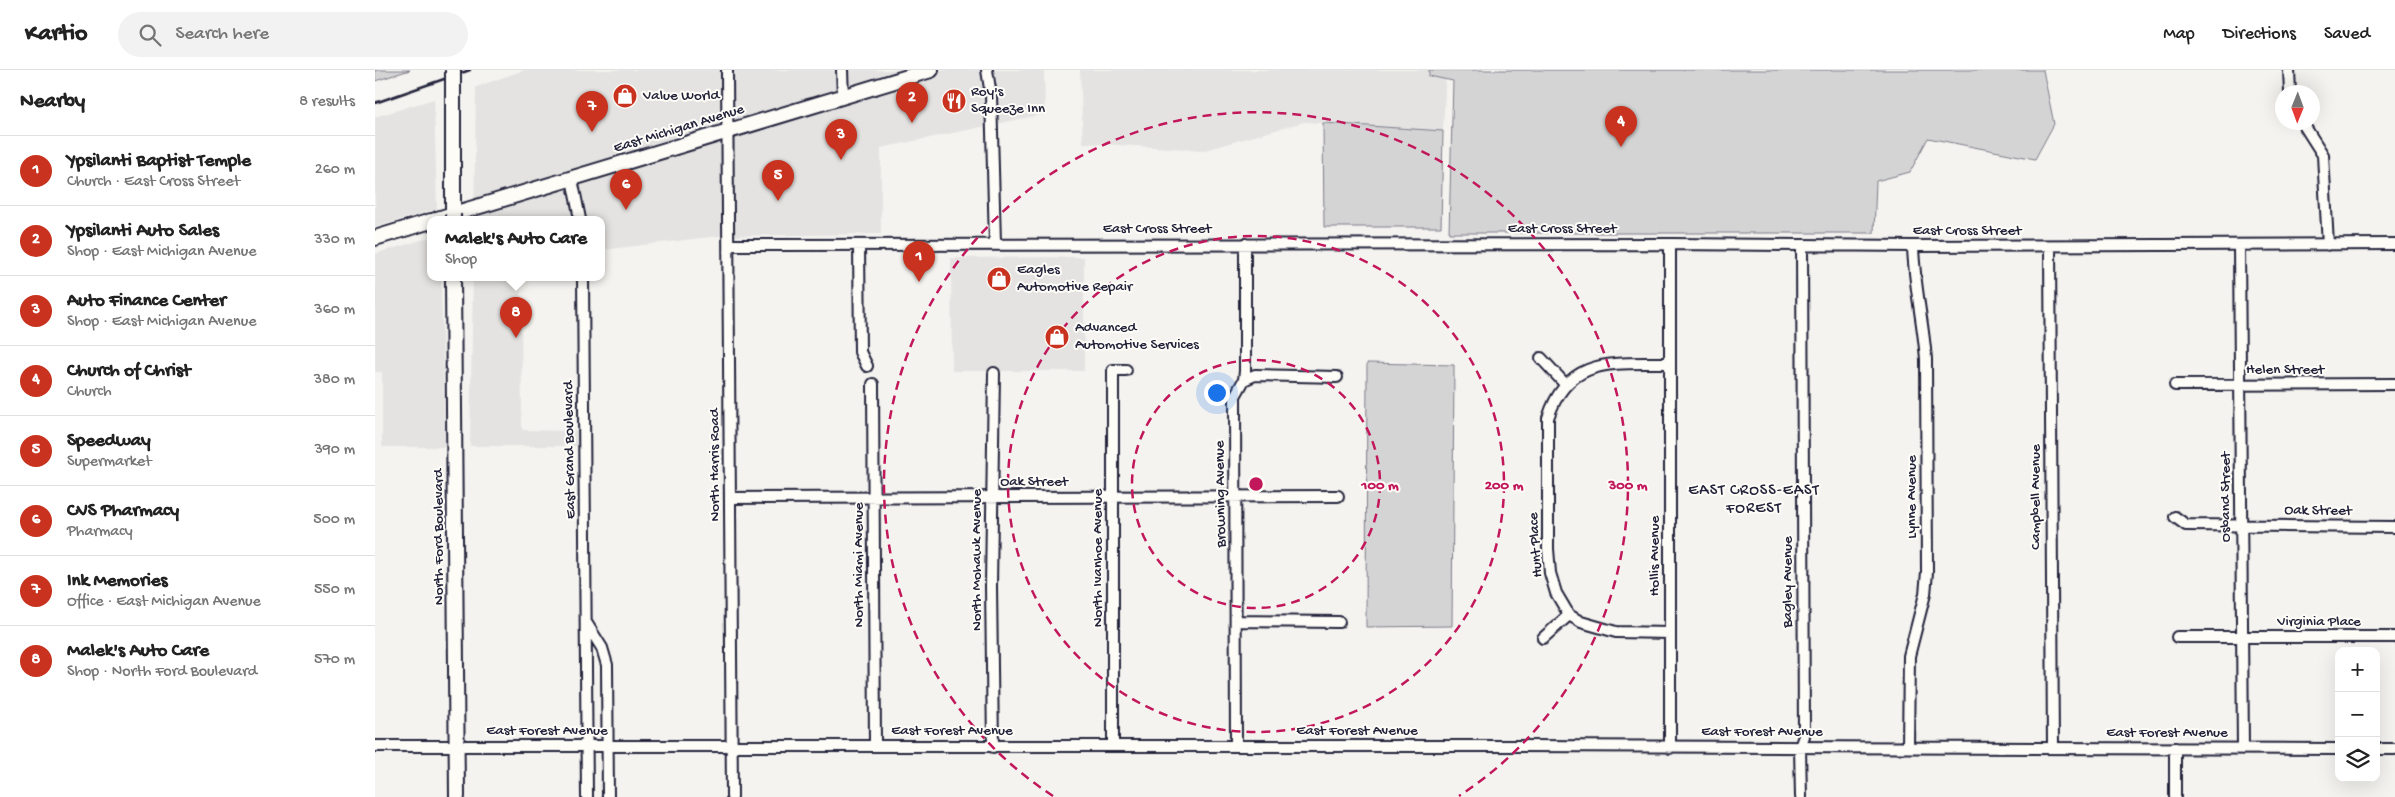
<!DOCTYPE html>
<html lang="en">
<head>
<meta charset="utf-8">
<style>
	:root { --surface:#fff; --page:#f2f2f2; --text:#222; --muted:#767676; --line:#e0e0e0; --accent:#c8321e }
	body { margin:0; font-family:"Gochi Hand",sans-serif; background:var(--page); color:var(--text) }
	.controls { position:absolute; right:15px; bottom:15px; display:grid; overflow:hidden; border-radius:10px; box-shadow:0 5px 20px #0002 }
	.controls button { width:45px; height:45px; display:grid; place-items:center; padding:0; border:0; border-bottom:1px solid var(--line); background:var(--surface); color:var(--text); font:25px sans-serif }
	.compass { position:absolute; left:1900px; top:15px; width:45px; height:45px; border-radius:50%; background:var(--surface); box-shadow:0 5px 20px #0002; rotate:181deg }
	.you { position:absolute; left:841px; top:322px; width:18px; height:18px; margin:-12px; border:4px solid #fff; border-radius:50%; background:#1a73e8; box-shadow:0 0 0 8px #1a73e833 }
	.badge { display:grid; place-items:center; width:32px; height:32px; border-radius:50%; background:var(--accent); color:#fff; font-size:16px; font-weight:700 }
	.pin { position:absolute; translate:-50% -41px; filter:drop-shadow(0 1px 2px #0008) }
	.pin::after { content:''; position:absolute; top:26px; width:18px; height:15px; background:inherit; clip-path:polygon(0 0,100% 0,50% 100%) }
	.popup { position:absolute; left:52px; top:146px; width:178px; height:65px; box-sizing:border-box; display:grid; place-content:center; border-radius:10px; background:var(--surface); filter:drop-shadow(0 1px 4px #0005); font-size:16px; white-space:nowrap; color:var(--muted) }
	.popup b { font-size:19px; color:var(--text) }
	.popup::after { content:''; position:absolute; left:50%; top:100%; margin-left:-10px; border:10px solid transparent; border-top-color:var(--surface) }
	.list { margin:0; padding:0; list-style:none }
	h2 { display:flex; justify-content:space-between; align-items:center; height:65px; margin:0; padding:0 20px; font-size:21px }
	h2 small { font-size:16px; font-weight:400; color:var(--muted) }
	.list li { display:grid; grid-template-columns:32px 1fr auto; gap:15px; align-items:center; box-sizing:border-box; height:70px; padding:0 20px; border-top:1px solid var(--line) }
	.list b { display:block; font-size:19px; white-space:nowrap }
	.list p { margin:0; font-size:16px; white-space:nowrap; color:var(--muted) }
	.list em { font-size:16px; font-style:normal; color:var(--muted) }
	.icon { flex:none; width:28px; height:28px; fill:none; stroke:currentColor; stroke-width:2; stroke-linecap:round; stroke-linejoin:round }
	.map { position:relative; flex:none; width:2020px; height:727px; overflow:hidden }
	header { display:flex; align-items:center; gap:30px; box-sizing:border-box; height:70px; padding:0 25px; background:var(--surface); border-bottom:1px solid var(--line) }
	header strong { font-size:24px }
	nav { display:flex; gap:28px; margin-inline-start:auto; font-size:18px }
	.search { width:350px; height:45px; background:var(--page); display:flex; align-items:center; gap:12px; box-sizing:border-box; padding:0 18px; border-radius:28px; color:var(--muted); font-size:19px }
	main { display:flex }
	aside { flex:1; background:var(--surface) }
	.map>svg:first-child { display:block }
	.built { fill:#e4e3e2 }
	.green { fill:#d5d4d5; stroke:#7c7b88 }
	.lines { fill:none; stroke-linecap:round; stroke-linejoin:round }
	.minor-casing { stroke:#22223b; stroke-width:14 }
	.major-casing { stroke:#22223b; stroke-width:18 }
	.minor { stroke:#fdfcf7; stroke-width:10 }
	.major { stroke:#fdfcf7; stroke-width:14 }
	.rail { stroke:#22223b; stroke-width:2.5 }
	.major-bridge-casing { stroke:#22223b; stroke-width:18; stroke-linecap:butt }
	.major-bridge { stroke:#fdfcf7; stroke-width:14 }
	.ring { fill:none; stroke:#c2185b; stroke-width:2.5; stroke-dasharray:9 6 }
	.labels { text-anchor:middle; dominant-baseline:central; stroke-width:4; stroke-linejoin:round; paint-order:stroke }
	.poi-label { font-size:15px; fill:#22223b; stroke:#fdfcf7; text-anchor:start }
	.street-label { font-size:15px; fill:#22223b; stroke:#fdfcf7 }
	.neighbourhood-label { font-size:16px; letter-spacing:1px; fill:#22223b; stroke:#fdfcf7 }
	.centre { fill:#c2185b; stroke:#fdfcf7; stroke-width:2.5 }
	.ring-label { font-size:15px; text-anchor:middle; font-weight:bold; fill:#c2185b; stroke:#fdfcf7; stroke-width:4; stroke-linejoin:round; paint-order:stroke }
</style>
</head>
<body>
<header>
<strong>Kartio</strong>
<div class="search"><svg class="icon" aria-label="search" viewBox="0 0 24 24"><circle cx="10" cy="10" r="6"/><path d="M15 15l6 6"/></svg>Search here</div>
<nav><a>Map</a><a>Directions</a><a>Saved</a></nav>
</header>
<main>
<aside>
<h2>Nearby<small>8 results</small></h2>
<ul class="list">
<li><span class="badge">1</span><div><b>Ypsilanti Baptist Temple</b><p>Church · East Cross Street</p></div><em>260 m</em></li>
<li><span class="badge">2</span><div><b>Ypsilanti Auto Sales</b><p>Shop · East Michigan Avenue</p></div><em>330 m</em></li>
<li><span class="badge">3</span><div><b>Auto Finance Center</b><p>Shop · East Michigan Avenue</p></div><em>360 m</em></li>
<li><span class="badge">4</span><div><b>Church of Christ</b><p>Church</p></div><em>380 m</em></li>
<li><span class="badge">5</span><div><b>Speedway</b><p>Supermarket</p></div><em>390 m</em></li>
<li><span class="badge">6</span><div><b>CVS Pharmacy</b><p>Pharmacy</p></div><em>500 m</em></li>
<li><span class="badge">7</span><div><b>Ink Memories</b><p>Office · East Michigan Avenue</p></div><em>550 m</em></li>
<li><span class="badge">8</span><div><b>Malek's Auto Care</b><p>Shop · North Ford Boulevard</p></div><em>570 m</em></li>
</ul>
</aside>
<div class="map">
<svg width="2020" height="727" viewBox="0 0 2020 727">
	<rect width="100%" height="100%" fill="#f4f3ef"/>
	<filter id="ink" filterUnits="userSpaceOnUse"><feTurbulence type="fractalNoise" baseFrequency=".02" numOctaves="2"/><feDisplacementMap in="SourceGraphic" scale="10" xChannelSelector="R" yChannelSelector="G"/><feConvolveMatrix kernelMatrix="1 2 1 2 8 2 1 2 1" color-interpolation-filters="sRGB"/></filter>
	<g filter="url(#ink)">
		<path class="built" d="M 149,0 L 669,0 L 670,44 L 506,78 L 506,164 L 344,166 L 226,180 L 226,149 L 99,149 L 101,17 Z
			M 705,0 L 1071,0 L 1068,61 L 929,52 L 830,80 L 708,73 Z
			M 59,29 L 62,139 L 0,157 L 0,47 Z
			M 56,167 L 56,207 L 66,207 L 70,377 L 7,377 L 7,302 L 0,302 L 0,184 Z
			M 709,187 L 709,301 L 577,301 L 576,188 Z
			M 98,207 L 146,207 L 147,360 L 205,361 L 205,376 L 95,376 Z"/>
		<path class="green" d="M 0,0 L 35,0 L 0,11 Z
			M 1054,0 L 1668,0 L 1679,54 L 1660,89 L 1553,68 L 1535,102 L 1501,111 L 1499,163 L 1074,163 L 1078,11 L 1054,6 Z
			M 948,53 L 1068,61 L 1066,157 L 949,157 Z
			M 992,293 L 1079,295 L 1077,556 L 991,557 Z"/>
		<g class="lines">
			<defs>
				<path id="minor" d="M 352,0 L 357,727
					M 467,0 L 468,27
					M 612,0 L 616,25 L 620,173
					M 1914,0 L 1915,22
					M 1927,52 L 1948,85 L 1953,175
					M 197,109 L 205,149
					M 1295,174 L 1295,678
					M 354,175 L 1295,174 L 1538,176 L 2020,174
					M 484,175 L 485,282 L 492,296
					M 1864,175 L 1868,679
					M 1675,176 L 1678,677
					M 208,207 L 212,727
					M 1166,288 L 1190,314
					M 1294,293 C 1240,294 1193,285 1173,348 L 1173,479 L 1175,503 L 1181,523 L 1194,545 L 1206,552 L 1241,562 L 1295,563
					M 869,310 L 880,305 L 962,307
					M 498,314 L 500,676
					M 1800,315 L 2020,314
					M 355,428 L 963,426
					M 1800,447 L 1811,455 L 2020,457
					M 862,551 L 964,552
					M 212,554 L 227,578 L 232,595 L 233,727
					M 1802,567 L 2020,567
					M 1168,568 L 1194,545
					M 0,676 L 1127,676 L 1964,679
					M 738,676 L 738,300 L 751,300
					M 861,676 L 860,326 L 869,310 L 870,301 L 870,174
					M 618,677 L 616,516 L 619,303
					M 1533,677 L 1534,586 L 1550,524 L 1552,502 L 1551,289 C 1548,251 1539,214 1538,176
					M 2001,679 L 2020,679
					M 1426,727 L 1425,677 L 1429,666 L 1427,176
					M 1800,727 L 1800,678"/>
				<path id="major" d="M 78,144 L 78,39
					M 62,149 L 556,0
					M 0,168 L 56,151
					M 78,207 L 82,727"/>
			</defs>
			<use href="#minor" class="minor-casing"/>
			<use href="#major" class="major-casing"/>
			<use href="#minor" class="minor"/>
			<use href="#major" class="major"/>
			<path class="rail" d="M 0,33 L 95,0"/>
			<defs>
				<path id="major-bridge" d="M 78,39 L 78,0
					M 78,144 L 78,149"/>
			</defs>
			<use href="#major-bridge" class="major-bridge-casing"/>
			<use href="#major-bridge" class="major-bridge"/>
		</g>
	</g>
	<g class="ring">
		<circle cx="881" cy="414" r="124"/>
		<circle cx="881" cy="414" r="248"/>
		<path d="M678 726A372 372 0 1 1 1084 726"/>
	</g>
	<defs>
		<symbol id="shop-disc" viewBox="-11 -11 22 22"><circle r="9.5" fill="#c8321e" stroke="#fdfcf7"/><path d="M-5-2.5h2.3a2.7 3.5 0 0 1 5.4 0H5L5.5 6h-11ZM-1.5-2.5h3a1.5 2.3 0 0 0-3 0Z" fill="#fff"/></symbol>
		<symbol id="restaurant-disc" viewBox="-11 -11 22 22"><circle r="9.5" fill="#c8321e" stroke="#fdfcf7"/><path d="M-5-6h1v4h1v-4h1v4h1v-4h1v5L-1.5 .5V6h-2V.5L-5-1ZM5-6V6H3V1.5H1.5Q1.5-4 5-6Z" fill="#fff"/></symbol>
	</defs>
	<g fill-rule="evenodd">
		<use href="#shop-disc" x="236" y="12" width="28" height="28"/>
		<use href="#restaurant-disc" x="565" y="17" width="28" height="28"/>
		<use href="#shop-disc" x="610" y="195" width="28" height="28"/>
		<use href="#shop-disc" x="668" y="253" width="28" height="28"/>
	</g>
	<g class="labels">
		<g class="poi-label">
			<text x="596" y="22">Roy's<tspan x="596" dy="17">Squeeze Inn</tspan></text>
			<text x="268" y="26">Value World</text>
			<text x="642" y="200">Eagles<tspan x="642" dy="17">Automotive Repair</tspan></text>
			<text x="700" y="258">Advanced<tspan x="700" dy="17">Automotive Services</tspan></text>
		</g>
		<g class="street-label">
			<text transform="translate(304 59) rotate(-17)">East Michigan Avenue</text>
			<text x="782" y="159">East Cross Street</text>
			<text x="1187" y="159">East Cross Street</text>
			<text x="1592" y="161">East Cross Street</text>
			<text x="1910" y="300">Helen Street</text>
			<text transform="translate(195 380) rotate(-91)">East Grand Boulevard</text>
			<text transform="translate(340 395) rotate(-90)">North Harris Road</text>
			<text x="659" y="412">Oak Street</text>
			<text transform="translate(846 424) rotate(-91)">Browning Avenue</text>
			<text transform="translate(1537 427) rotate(-90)">Lynne Avenue</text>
			<text transform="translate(1661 427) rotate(-90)">Campbell Avenue</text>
			<text transform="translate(1851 427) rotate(-90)">Osband Street</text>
			<text transform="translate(1943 441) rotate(1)">Oak Street</text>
			<text transform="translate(64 467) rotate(-90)">North Ford Boulevard</text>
			<text transform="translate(1161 475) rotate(-94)">Hunt Place</text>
			<text transform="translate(1280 486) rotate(-90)">Hollis Avenue</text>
			<text transform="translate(723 488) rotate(-90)">North Ivanhoe Avenue</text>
			<text transform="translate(602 490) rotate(-90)">North Mohawk Avenue</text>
			<text transform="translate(484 495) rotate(-90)">North Miami Avenue</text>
			<text transform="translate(1413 512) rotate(-90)">Bagley Avenue</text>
			<text x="1944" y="552">Virginia Place</text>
			<text x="172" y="661">East Forest Avenue</text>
			<text x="577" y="661">East Forest Avenue</text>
			<text x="982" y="661">East Forest Avenue</text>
			<text x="1387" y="662">East Forest Avenue</text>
			<text x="1792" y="663">East Forest Avenue</text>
		</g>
		<g class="neighbourhood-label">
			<text x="1379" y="421">EAST CROSS-EAST<tspan x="1379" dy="18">FOREST</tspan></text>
		</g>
	</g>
	<circle cx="881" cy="414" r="8" class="centre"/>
	<g class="ring-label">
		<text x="1005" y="419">100 m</text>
		<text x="1129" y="419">200 m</text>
		<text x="1253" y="419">300 m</text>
	</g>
</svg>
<div class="controls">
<button>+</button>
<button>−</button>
<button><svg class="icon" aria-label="layers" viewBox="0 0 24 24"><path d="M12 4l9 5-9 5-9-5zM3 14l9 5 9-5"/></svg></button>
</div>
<svg class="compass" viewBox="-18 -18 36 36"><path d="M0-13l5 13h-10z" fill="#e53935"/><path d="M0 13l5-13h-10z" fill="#767676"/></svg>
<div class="you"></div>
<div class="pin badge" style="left:544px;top:212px">1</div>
<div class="pin badge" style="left:537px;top:53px">2</div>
<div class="pin badge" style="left:466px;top:90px">3</div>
<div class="pin badge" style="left:1246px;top:77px">4</div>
<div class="pin badge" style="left:403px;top:131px">5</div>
<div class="pin badge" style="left:251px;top:140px">6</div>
<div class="pin badge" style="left:217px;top:62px">7</div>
<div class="pin badge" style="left:141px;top:268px">8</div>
<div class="popup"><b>Malek's Auto Care</b>Shop</div>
</div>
</main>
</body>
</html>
